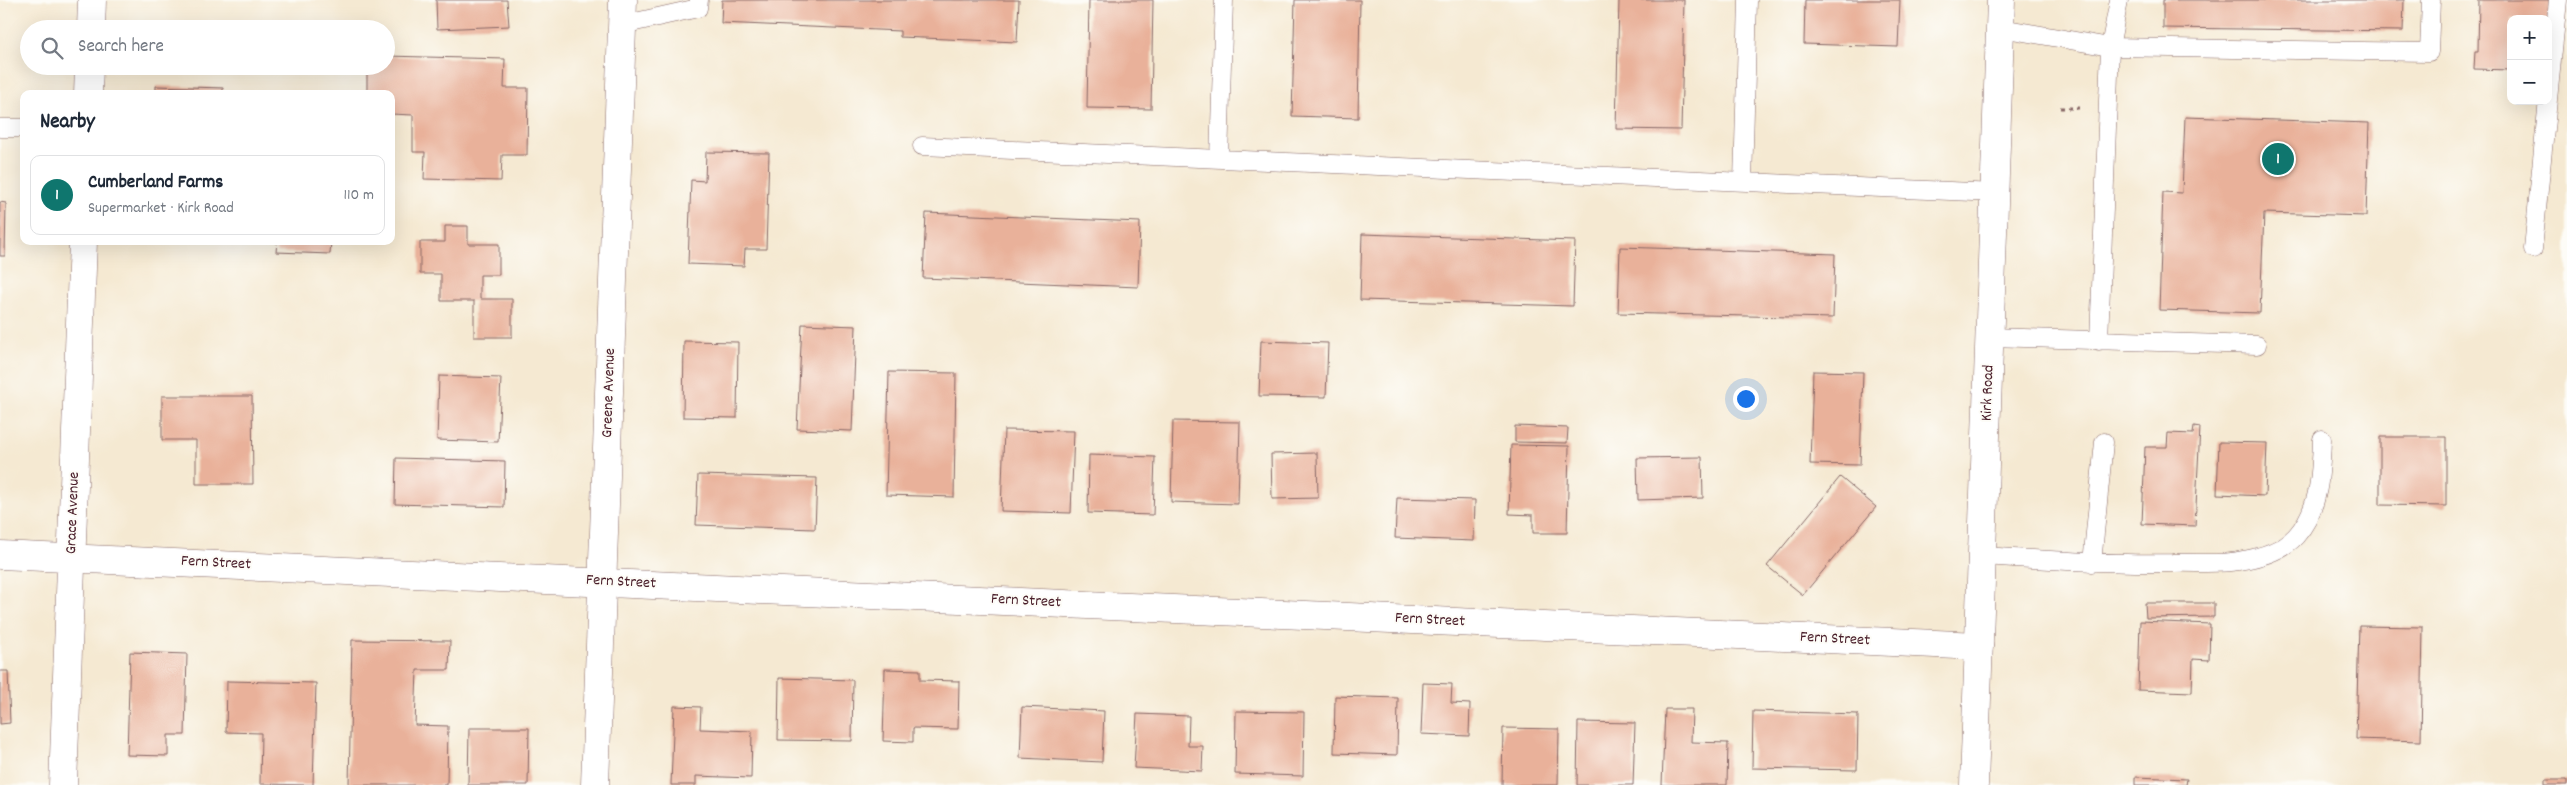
<!DOCTYPE html>
<html lang="en">
<head>
<meta charset="utf-8">
<style>
	:root { --surface:#fff; --page:#f6f6f7; --text:#1f2937; --muted:#747a83; --line:#e0e1e3; --accent:#0f766e }
	body { margin:0; font-family:Dekko,sans-serif; background:var(--page); color:var(--text) }
	.controls { position:absolute; right:15px; top:15px; display:grid; overflow:hidden; border-radius:10px; box-shadow:0 5px 20px #0002 }
	.controls button { width:45px; height:45px; display:grid; place-items:center; padding:0; border:0; border-bottom:1px solid var(--line); background:var(--surface); color:var(--text); font:25px sans-serif }
	.you { position:absolute; left:1745px; top:398px; width:18px; height:18px; margin:-12px; border:4px solid #fff; border-radius:50%; background:#1a73e8; box-shadow:0 0 0 8px #1a73e833 }
	.badge { display:grid; place-items:center; width:32px; height:32px; border-radius:50%; background:var(--accent); color:#fff; font-size:16px; font-weight:700 }
	.pin { position:absolute; translate:-50% -50%; border:2px solid #fff; box-shadow:0 1px 5px #0006 }
	.list { margin:0; padding:0; list-style:none }
	h2 { display:flex; justify-content:space-between; align-items:center; height:65px; margin:0; padding:0 20px; font-size:21px }
	h2 small { font-size:16px; font-weight:400; color:var(--muted) }
	.list li { display:grid; grid-template-columns:32px 1fr auto; gap:15px; align-items:center; box-sizing:border-box; height:80px; margin:0 10px 10px; padding:0 10px; border:1px solid var(--line); border-radius:10px }
	.list b { display:block; font-size:19px; white-space:nowrap }
	.list p { margin:0; font-size:16px; white-space:nowrap; color:var(--muted) }
	.list em { font-size:16px; font-style:normal; color:var(--muted) }
	.icon { flex:none; width:28px; height:28px; fill:none; stroke:currentColor; stroke-width:2; stroke-linecap:round; stroke-linejoin:round }
	.map { position:relative; flex:none; width:2567px; height:785px; overflow:hidden }
	.search { position:absolute; background:var(--surface); box-shadow:0 5px 20px #0002; left:20px; top:20px; width:375px; height:55px; display:flex; align-items:center; gap:12px; box-sizing:border-box; padding:0 18px; border-radius:28px; color:var(--muted); font-size:19px }
	.panel { position:absolute; background:var(--surface); box-shadow:0 5px 20px #0002; left:20px; top:90px; width:375px; height:155px; border-radius:10px }
	.map>svg:first-child { display:block }
	.building { fill:#e9b19a }
	.lines { fill:none; stroke-linecap:round; stroke-linejoin:round }
	.service-casing { stroke:#866665; stroke-width:19 }
	.minor-casing { stroke:#866665; stroke-width:29 }
	.tertiary-casing { stroke:#866665; stroke-width:29 }
	.path { stroke:#866665; stroke-width:3; stroke-dasharray:4 4; stroke-linecap:butt }
	.service { stroke:#fff; stroke-width:18 }
	.minor { stroke:#fff; stroke-width:28 }
	.tertiary { stroke:#fff; stroke-width:28 }
	.labels { text-anchor:middle; dominant-baseline:central; stroke-width:4; stroke-linejoin:round; paint-order:stroke }
	.street-label { font-size:16px; fill:#4a1f2b; stroke:#fdfcf7 }
</style>
</head>
<body>
<div class="map">
<svg width="2567" height="785" viewBox="0 0 2567 785">
	<rect width="100%" height="100%" fill="#fdfcf7"/>
	<filter id="ink" filterUnits="userSpaceOnUse"><feTurbulence type="fractalNoise" baseFrequency=".02" numOctaves="2"/><feDisplacementMap in="SourceGraphic" scale="10" xChannelSelector="R" yChannelSelector="G"/><feConvolveMatrix kernelMatrix="1 2 1 2 8 2 1 2 1" color-interpolation-filters="sRGB"/></filter>
	<filter id="wash" filterUnits="userSpaceOnUse"><feTurbulence type="fractalNoise" baseFrequency=".0096" numOctaves="4" result="noise"/><feDisplacementMap in="SourceGraphic" scale="20" xChannelSelector="R" yChannelSelector="G"/><feGaussianBlur stdDeviation="1.12" result="paint"/><feColorMatrix in="noise" values="0 0 0 0 0 0 0 0 0 0 0 0 0 0 0 0 0 1.4 0 .05"/><feComposite in="paint" operator="in"/></filter>
	<g filter="url(#wash)">
		<rect width="100%" height="100%" fill="#f5e9d2"/>
		<g id="blocks">
			<path class="building" d="M 436,0 L 507,0 L 509,26 L 437,29 Z
				M 722,0 L 1019,0 L 1017,42 L 900,37 L 900,31 L 721,23 Z
				M 1089,0 L 1153,0 L 1151,109 L 1087,108 Z
				M 1295,0 L 1360,0 L 1358,118 L 1292,116 Z
				M 1619,0 L 1684,0 L 1681,130 L 1616,129 Z
				M 1805,0 L 1900,0 L 1898,47 L 1804,44 Z
				M 2163,0 L 2404,0 L 2403,31 L 2163,28 Z
				M 2479,0 L 2552,0 L 2548,19 L 2511,19 L 2511,70 L 2474,69 L 2475,51 L 2478,51 Z
				M 386,56 L 505,59 L 504,88 L 528,88 L 527,155 L 502,155 L 501,181 L 424,179 L 425,152 L 413,152 L 413,115 L 391,114 L 391,94 L 367,94 L 367,66 L 386,66 Z
				M 156,86 L 223,88 L 223,94 L 156,94 Z
				M 2185,117 L 2369,123 L 2366,216 L 2264,213 L 2260,313 L 2159,310 L 2163,192 L 2182,193 Z
				M 706,152 L 769,153 L 766,249 L 745,249 L 744,266 L 688,264 L 691,180 L 705,181 Z
				M 0,202 L 6,203 L 5,256 L 0,256 Z
				M 926,213 L 1140,222 L 1138,287 L 923,278 Z
				M 445,226 L 468,226 L 468,244 L 499,244 L 499,275 L 480,275 L 480,299 L 512,299 L 512,337 L 474,337 L 474,301 L 441,301 L 441,274 L 420,274 L 420,242 L 445,242 Z
				M 1362,234 L 1575,241 L 1573,306 L 1360,300 Z
				M 277,241 L 331,241 L 330,254 L 276,252 Z
				M 1620,247 L 1835,254 L 1833,318 L 1618,313 Z
				M 802,324 L 856,326 L 852,431 L 797,429 Z
				M 684,341 L 738,342 L 737,418 L 683,417 Z
				M 1261,341 L 1328,343 L 1326,397 L 1259,396 Z
				M 1813,371 L 1863,372 L 1860,465 L 1810,464 Z
				M 889,372 L 956,373 L 954,497 L 886,495 Z
				M 439,376 L 501,378 L 498,442 L 437,440 Z
				M 162,396 L 252,396 L 253,484 L 196,484 L 196,440 L 162,440 Z
				M 1173,421 L 1240,422 L 1238,504 L 1171,502 Z
				M 1515,426 L 1568,428 L 1567,443 L 1515,442 Z
				M 2194,426 L 2200,427 L 2195,526 L 2142,524 L 2145,447 L 2167,447 L 2168,433 L 2193,434 Z
				M 1004,430 L 1074,431 L 1071,513 L 1001,511 Z
				M 2380,437 L 2446,437 L 2446,506 L 2380,505 Z
				M 2219,442 L 2267,443 L 2265,496 L 2217,494 Z
				M 1511,445 L 1569,446 L 1567,533 L 1533,533 L 1533,515 L 1509,514 Z
				M 1317,453 L 1318,498 L 1272,499 L 1271,454 Z
				M 1089,455 L 1155,457 L 1153,515 L 1088,513 Z
				M 1702,457 L 1703,498 L 1638,500 L 1637,458 Z
				M 396,458 L 505,461 L 504,507 L 395,504 Z
				M 698,475 L 817,478 L 815,529 L 696,525 Z
				M 1840,477 L 1876,507 L 1803,595 L 1767,566 Z
				M 1397,498 L 1475,500 L 1474,541 L 1395,538 Z
				M 2145,603 L 2214,603 L 2214,617 L 2146,618 Z
				M 2140,621 L 2210,624 L 2209,660 L 2193,659 L 2192,692 L 2138,690 Z
				M 2359,626 L 2423,627 L 2421,741 L 2356,739 Z
				M 352,640 L 450,641 L 449,670 L 417,670 L 415,725 L 448,726 L 447,785 L 349,785 Z
				M 130,652 L 187,654 L 185,735 L 168,735 L 168,756 L 127,755 Z
				M 885,669 L 920,670 L 920,680 L 959,681 L 958,729 L 913,728 L 913,742 L 883,741 Z
				M 0,671 L 8,671 L 10,723 L 0,724 Z
				M 779,678 L 853,680 L 852,741 L 778,740 Z
				M 227,681 L 316,683 L 313,785 L 260,784 L 261,733 L 226,732 Z
				M 1423,683 L 1452,684 L 1451,703 L 1470,704 L 1469,736 L 1421,734 Z
				M 1335,696 L 1398,698 L 1397,755 L 1334,753 Z
				M 674,706 L 701,707 L 700,729 L 752,731 L 751,778 L 696,776 L 696,785 L 671,785 Z
				M 1022,707 L 1104,711 L 1102,762 L 1020,758 Z
				M 1665,709 L 1692,709 L 1691,742 L 1728,743 L 1727,785 L 1662,785 Z
				M 1236,711 L 1304,712 L 1303,776 L 1235,774 Z
				M 1753,711 L 1858,714 L 1857,770 L 1752,768 Z
				M 1137,714 L 1189,716 L 1188,746 L 1203,746 L 1202,771 L 1134,768 Z
				M 1578,722 L 1635,723 L 1633,785 L 1577,785 Z
				M 469,728 L 529,728 L 528,785 L 468,785 Z
				M 1503,728 L 1559,729 L 1558,785 L 1502,785 Z
				M 2135,777 L 2187,779 L 2186,785 L 2135,785 Z
				M 2545,780 L 2567,780 L 2567,785 L 2545,785 Z"/>
		</g>
	</g>
	<g filter="url(#ink)">
		<use href="#blocks" fill-opacity="0" stroke="#866665" stroke-width="1"/>
		<g class="lines">
			<defs>
				<path id="service" d="M 2119,0 L 2110,47 L 2429,52 L 2431,0
					M 622,25 L 698,8 L 699,0
					M 2001,28 L 2110,47 L 2099,341
					M 0,128 L 24,128
					M 922,146 L 1996,193
					M 1219,159 L 1224,0
					M 1743,182 L 1748,0
					M 2533,249 L 2558,0
					M 1990,337 L 2257,345
					M 1983,556 C 2046,560 2109,564 2173,563 C 2194,562 2217,565 2238,561 C 2259,558 2281,552 2296,536 C 2320,509 2321,472 2322,439
					M 2092,563 L 2104,442"/>
				<path id="minor" d="M 91,29 L 92,0
					M 88,94 L 89,66
					M 0,555 L 1979,646
					M 63,785 L 83,241
					M 595,785 L 623,0"/>
				<path id="tertiary" d="M 1974,785 L 2001,0"/>
			</defs>
			<use href="#service" class="service-casing"/>
			<use href="#minor" class="minor-casing"/>
			<use href="#tertiary" class="tertiary-casing"/>
			<path class="path" d="M 2060,108 L 2079,108"/>
			<use href="#service" class="service"/>
			<use href="#minor" class="minor"/>
			<use href="#tertiary" class="tertiary"/>
		</g>
	</g>
	<g class="labels">
		<g class="street-label">
			<text transform="translate(609 393) rotate(-88)">Greene Avenue</text>
			<text transform="translate(1988 393) rotate(-88)">Kirk Road</text>
			<text transform="translate(73 513) rotate(-88)">Grace Avenue</text>
			<text transform="translate(216 563) rotate(3)">Fern Street</text>
			<text transform="translate(621 582) rotate(3)">Fern Street</text>
			<text transform="translate(1026 601) rotate(3)">Fern Street</text>
			<text transform="translate(1430 620) rotate(3)">Fern Street</text>
			<text transform="translate(1835 639) rotate(3)">Fern Street</text>
		</g>
	</g>
</svg>
<div class="controls">
<button>+</button>
<button>−</button>
</div>
<div class="you"></div>
<div class="pin badge" style="left:2278px;top:159px">1</div>
<div class="search"><svg class="icon" aria-label="search" viewBox="0 0 24 24"><circle cx="10" cy="10" r="6"/><path d="M15 15l6 6"/></svg>Search here</div>
<section class="panel">
<h2>Nearby<small></small></h2>
<ul class="list">
<li><span class="badge">1</span><div><b>Cumberland Farms</b><p>Supermarket · Kirk Road</p></div><em>110 m</em></li>
</ul>
</section>
</div>
</body>
</html>
